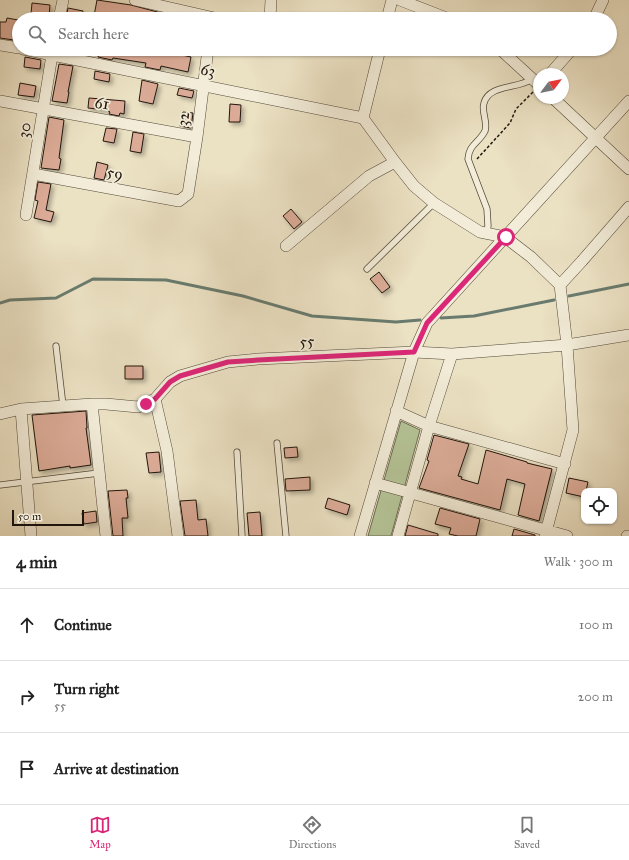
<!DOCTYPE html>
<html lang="en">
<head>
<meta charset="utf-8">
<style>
	:root { --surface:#fff; --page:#f2f2f2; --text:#222; --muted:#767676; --line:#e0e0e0; --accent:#db2777 }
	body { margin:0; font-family:"IM FELL Great Primer",serif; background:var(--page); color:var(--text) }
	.controls { position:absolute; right:12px; bottom:12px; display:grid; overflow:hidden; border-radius:8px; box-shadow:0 1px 3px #0004 }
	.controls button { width:36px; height:36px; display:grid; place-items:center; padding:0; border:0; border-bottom:1px solid var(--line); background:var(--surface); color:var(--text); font:20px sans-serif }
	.compass { position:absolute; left:533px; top:68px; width:36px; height:36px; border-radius:50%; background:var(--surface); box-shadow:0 1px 3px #0004; rotate:58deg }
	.scale { position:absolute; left:12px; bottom:10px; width:72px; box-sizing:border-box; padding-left:4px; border:2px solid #21160d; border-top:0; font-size:11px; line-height:14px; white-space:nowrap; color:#21160d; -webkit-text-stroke:3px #f2ecd8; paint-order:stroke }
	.stop { position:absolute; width:12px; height:12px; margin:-9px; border:3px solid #db2777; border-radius:50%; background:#fff }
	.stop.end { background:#db2777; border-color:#fff; box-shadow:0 1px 4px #0008 }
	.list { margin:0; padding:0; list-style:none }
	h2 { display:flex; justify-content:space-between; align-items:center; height:52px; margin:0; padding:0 16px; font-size:17px }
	h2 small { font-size:13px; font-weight:400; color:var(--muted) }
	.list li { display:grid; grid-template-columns:26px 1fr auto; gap:12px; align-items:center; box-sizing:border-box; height:72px; padding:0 16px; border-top:1px solid var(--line) }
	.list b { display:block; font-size:15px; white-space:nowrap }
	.list p { margin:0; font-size:13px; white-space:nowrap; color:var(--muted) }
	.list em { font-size:13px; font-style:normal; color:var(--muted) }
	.icon { flex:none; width:22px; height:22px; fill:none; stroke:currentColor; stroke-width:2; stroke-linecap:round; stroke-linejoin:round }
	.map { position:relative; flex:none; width:629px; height:536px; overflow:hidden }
	.search { position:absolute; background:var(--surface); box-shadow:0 1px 3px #0004; left:12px; right:12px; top:12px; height:44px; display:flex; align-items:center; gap:10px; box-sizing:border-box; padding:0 14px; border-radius:22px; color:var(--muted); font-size:15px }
	.sheet { height:268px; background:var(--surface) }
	nav { display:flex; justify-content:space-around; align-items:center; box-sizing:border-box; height:56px; border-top:1px solid var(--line); background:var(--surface); font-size:11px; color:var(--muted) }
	nav a { display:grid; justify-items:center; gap:2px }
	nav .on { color:var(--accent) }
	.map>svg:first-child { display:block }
	.green { fill:#b4c396; stroke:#6a6c52 }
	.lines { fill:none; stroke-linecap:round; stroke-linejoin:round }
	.stream { stroke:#697b6e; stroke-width:3 }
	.building { fill:#dbab97; stroke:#21160d; filter:url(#shadow) }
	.service-casing { stroke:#54493a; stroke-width:7 }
	.minor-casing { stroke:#54493a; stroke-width:12 }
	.path { stroke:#21160d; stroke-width:1.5; stroke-dasharray:3 2; stroke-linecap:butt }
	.service { stroke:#f2ecd8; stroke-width:5.5 }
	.minor { stroke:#f2ecd8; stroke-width:11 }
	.route { stroke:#db2777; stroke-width:5 }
	.labels { text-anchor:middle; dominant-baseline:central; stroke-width:3.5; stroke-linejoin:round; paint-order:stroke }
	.street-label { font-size:16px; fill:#21160d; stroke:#f2ecd8 }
</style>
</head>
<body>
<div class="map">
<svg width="629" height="536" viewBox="0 0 629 536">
	<defs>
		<filter id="shadow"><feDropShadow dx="3" dy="3" stdDeviation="2" flood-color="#0004"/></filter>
	</defs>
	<rect width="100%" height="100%" fill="#ebe1c3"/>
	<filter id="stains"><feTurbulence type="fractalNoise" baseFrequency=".005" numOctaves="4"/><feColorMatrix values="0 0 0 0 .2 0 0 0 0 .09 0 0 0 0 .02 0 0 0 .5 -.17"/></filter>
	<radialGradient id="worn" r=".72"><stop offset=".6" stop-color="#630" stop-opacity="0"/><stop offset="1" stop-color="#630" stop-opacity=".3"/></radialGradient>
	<path class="green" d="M 401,421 L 420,430 L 391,536 L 368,536 Z"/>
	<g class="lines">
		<path class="stream" d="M 569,296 L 629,284
			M 0,303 L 10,300 L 56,298 L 93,279 L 166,280 L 243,296 L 312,316 L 396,322 L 420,320
			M 441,318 L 474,316 L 554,300"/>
	</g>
	<path class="building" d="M 97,0 L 131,5 L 165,14 L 164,19 L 115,19 L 94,16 Z
		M 32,3 L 50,5 L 49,16 L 31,14 Z
		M 68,8 L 83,11 L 82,19 L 66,18 Z
		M 7,18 L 18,20 L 14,40 L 0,38 L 0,22 L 6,22 Z
		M 99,49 L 155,49 L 191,57 L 188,72 L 161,66 L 160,70 L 145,67 L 146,63 L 113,58 L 112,60 L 98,57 Z
		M 25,57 L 41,60 L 40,69 L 24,67 Z
		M 59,64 L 73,66 L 68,92 L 69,92 L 67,103 L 52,101 Z
		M 95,71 L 110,74 L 109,82 L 94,79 Z
		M 142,80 L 158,84 L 153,104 L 139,101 Z
		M 20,83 L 36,86 L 34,97 L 18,95 Z
		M 179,88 L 194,91 L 192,98 L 177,95 Z
		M 89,98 L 125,101 L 124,114 L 120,113 L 119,116 L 109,114 L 110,112 L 107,110 L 88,108 Z
		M 230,104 L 241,105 L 240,122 L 229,122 Z
		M 183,112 L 193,113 L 191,128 L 180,126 Z
		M 49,117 L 64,120 L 59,158 L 61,159 L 59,170 L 41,168 Z
		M 106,128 L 117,129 L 114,143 L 103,141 Z
		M 133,132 L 144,134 L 141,153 L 130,151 Z
		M 97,162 L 108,165 L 104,180 L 94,178 Z
		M 38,182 L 51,184 L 46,210 L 54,212 L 51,222 L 34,218 L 38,201 L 35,200 Z
		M 291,209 L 302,222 L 294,229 L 283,216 Z
		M 379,272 L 390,287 L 382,293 L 370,279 Z
		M 125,366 L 143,366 L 143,379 L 125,379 Z
		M 86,411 L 87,428 L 86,428 L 91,465 L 70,468 L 70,466 L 39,471 L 32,415 Z
		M 434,435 L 469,444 L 458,476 L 462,477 L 461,479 L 478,484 L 486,450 L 527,462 L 527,463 L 552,469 L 539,521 L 518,515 L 525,484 L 507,479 L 500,510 L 419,488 L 429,461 L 427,460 Z
		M 297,447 L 298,457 L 285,458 L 284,448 Z
		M 159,452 L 161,472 L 149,473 L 146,453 Z
		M 310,477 L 310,490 L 286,491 L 285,479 Z
		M 569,478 L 588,482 L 586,491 L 584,491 L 584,497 L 566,493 Z
		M 127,490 L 128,498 L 126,498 L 128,518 L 122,518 L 123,536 L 113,536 L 108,491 Z
		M 328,498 L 350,505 L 347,515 L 325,508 Z
		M 196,500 L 198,520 L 206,519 L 208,536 L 185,536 L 180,501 Z
		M 440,508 L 480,519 L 476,536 L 458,536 L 449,534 L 451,528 L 435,524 Z
		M 96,511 L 97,522 L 84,524 L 82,513 Z
		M 260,512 L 262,536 L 249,536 L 247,513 Z
		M 408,525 L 438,534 L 438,536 L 405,536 Z
		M 514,529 L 535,535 L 535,536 L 512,536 Z"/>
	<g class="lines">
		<defs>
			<path id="service" d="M 486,234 L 488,226 L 487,209 L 468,159 C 469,144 479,143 485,131 C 488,121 481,112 484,103 C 489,84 519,89 532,79
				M 367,269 L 434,203
				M 56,346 L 63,406
				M 277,443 L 286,536
				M 237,452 L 242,536
				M 0,485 L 99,473"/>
			<path id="minor" d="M 135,0 L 219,19
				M 400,0 L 449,19
				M 59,19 L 63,0
				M 270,19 L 271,0
				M 387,19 L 392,0
				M 594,19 L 603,0
				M 0,45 L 19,48
				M 23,49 L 363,118
				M 500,49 L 539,85
				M 550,74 L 572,49
				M 553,98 L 629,169
				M 0,101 L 197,137
				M 363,118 L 395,162 L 414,186 L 434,203 L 480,232 L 505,237 L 531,257 L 560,285 L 567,345 L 573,430 L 545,536
				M 363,118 L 380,49
				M 33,174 L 179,201 L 188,194 L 197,137 L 208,49
				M 26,215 L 53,49
				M 286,246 L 369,176 L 395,162
				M 560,285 L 582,261 L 629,207
				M 155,399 L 167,451 L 178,536
				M 92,404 L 106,536
				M 21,409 L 31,536
				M 396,411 L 429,426 L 565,464
				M 0,414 L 21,409 L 92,404 L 106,404 L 138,407 L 155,399 L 170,382 L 180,376 L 228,362 L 258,359 L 414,352 L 452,354 L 567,345 L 629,335
				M 375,483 L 567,536
				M 360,536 L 414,352 L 427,323 L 629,101
				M 398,536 L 429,426 L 452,354
				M 627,536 L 629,536"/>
		</defs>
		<use href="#service" class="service-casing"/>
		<use href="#minor" class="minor-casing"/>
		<path class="path" d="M 477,159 L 510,123 L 516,109 L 533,92"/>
		<use href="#service" class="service"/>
		<use href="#minor" class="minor"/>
	</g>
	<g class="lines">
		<path class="route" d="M 146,404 L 155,399 L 170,382 L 180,376 L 228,362 L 258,360 L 414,352 L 427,323 L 506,237"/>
	</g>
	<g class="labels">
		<g class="street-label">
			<text transform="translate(208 70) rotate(12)">63</text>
			<text transform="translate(102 103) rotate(10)">61</text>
			<text transform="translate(183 119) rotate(-82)">32</text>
			<text transform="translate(24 130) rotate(-80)">30</text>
			<text transform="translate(115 173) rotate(11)">59</text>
			<text transform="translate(307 341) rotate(-3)">55</text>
		</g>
	</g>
	<rect width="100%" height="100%" filter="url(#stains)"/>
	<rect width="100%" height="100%" fill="url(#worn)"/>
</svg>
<div class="controls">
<button><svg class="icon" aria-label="locate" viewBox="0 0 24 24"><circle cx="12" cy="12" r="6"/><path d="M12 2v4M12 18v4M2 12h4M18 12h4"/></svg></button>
</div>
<svg class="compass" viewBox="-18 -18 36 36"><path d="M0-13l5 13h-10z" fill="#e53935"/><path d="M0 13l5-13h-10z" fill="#767676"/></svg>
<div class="scale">50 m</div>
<div class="stop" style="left:506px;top:237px"></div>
<div class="stop end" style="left:146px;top:404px"></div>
<div class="search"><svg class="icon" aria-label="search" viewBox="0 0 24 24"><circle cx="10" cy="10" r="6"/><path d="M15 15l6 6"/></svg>Search here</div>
</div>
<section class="sheet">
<h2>4 min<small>Walk · 300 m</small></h2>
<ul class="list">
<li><svg class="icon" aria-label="ahead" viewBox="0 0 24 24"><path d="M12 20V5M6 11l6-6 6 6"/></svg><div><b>Continue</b></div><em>100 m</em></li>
<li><svg class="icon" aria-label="right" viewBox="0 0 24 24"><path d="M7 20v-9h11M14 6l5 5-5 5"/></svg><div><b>Turn right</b><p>55</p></div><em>200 m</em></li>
<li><svg class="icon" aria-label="arrive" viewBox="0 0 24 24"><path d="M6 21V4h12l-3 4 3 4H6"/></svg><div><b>Arrive at destination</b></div></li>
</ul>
</section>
<nav>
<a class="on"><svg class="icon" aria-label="map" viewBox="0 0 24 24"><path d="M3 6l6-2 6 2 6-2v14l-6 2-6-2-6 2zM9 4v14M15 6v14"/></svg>Map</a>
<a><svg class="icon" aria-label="directions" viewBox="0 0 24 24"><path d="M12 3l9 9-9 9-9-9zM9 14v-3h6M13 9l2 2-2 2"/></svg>Directions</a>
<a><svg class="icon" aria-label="saved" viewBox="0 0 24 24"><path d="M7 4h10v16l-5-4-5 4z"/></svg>Saved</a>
</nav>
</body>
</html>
